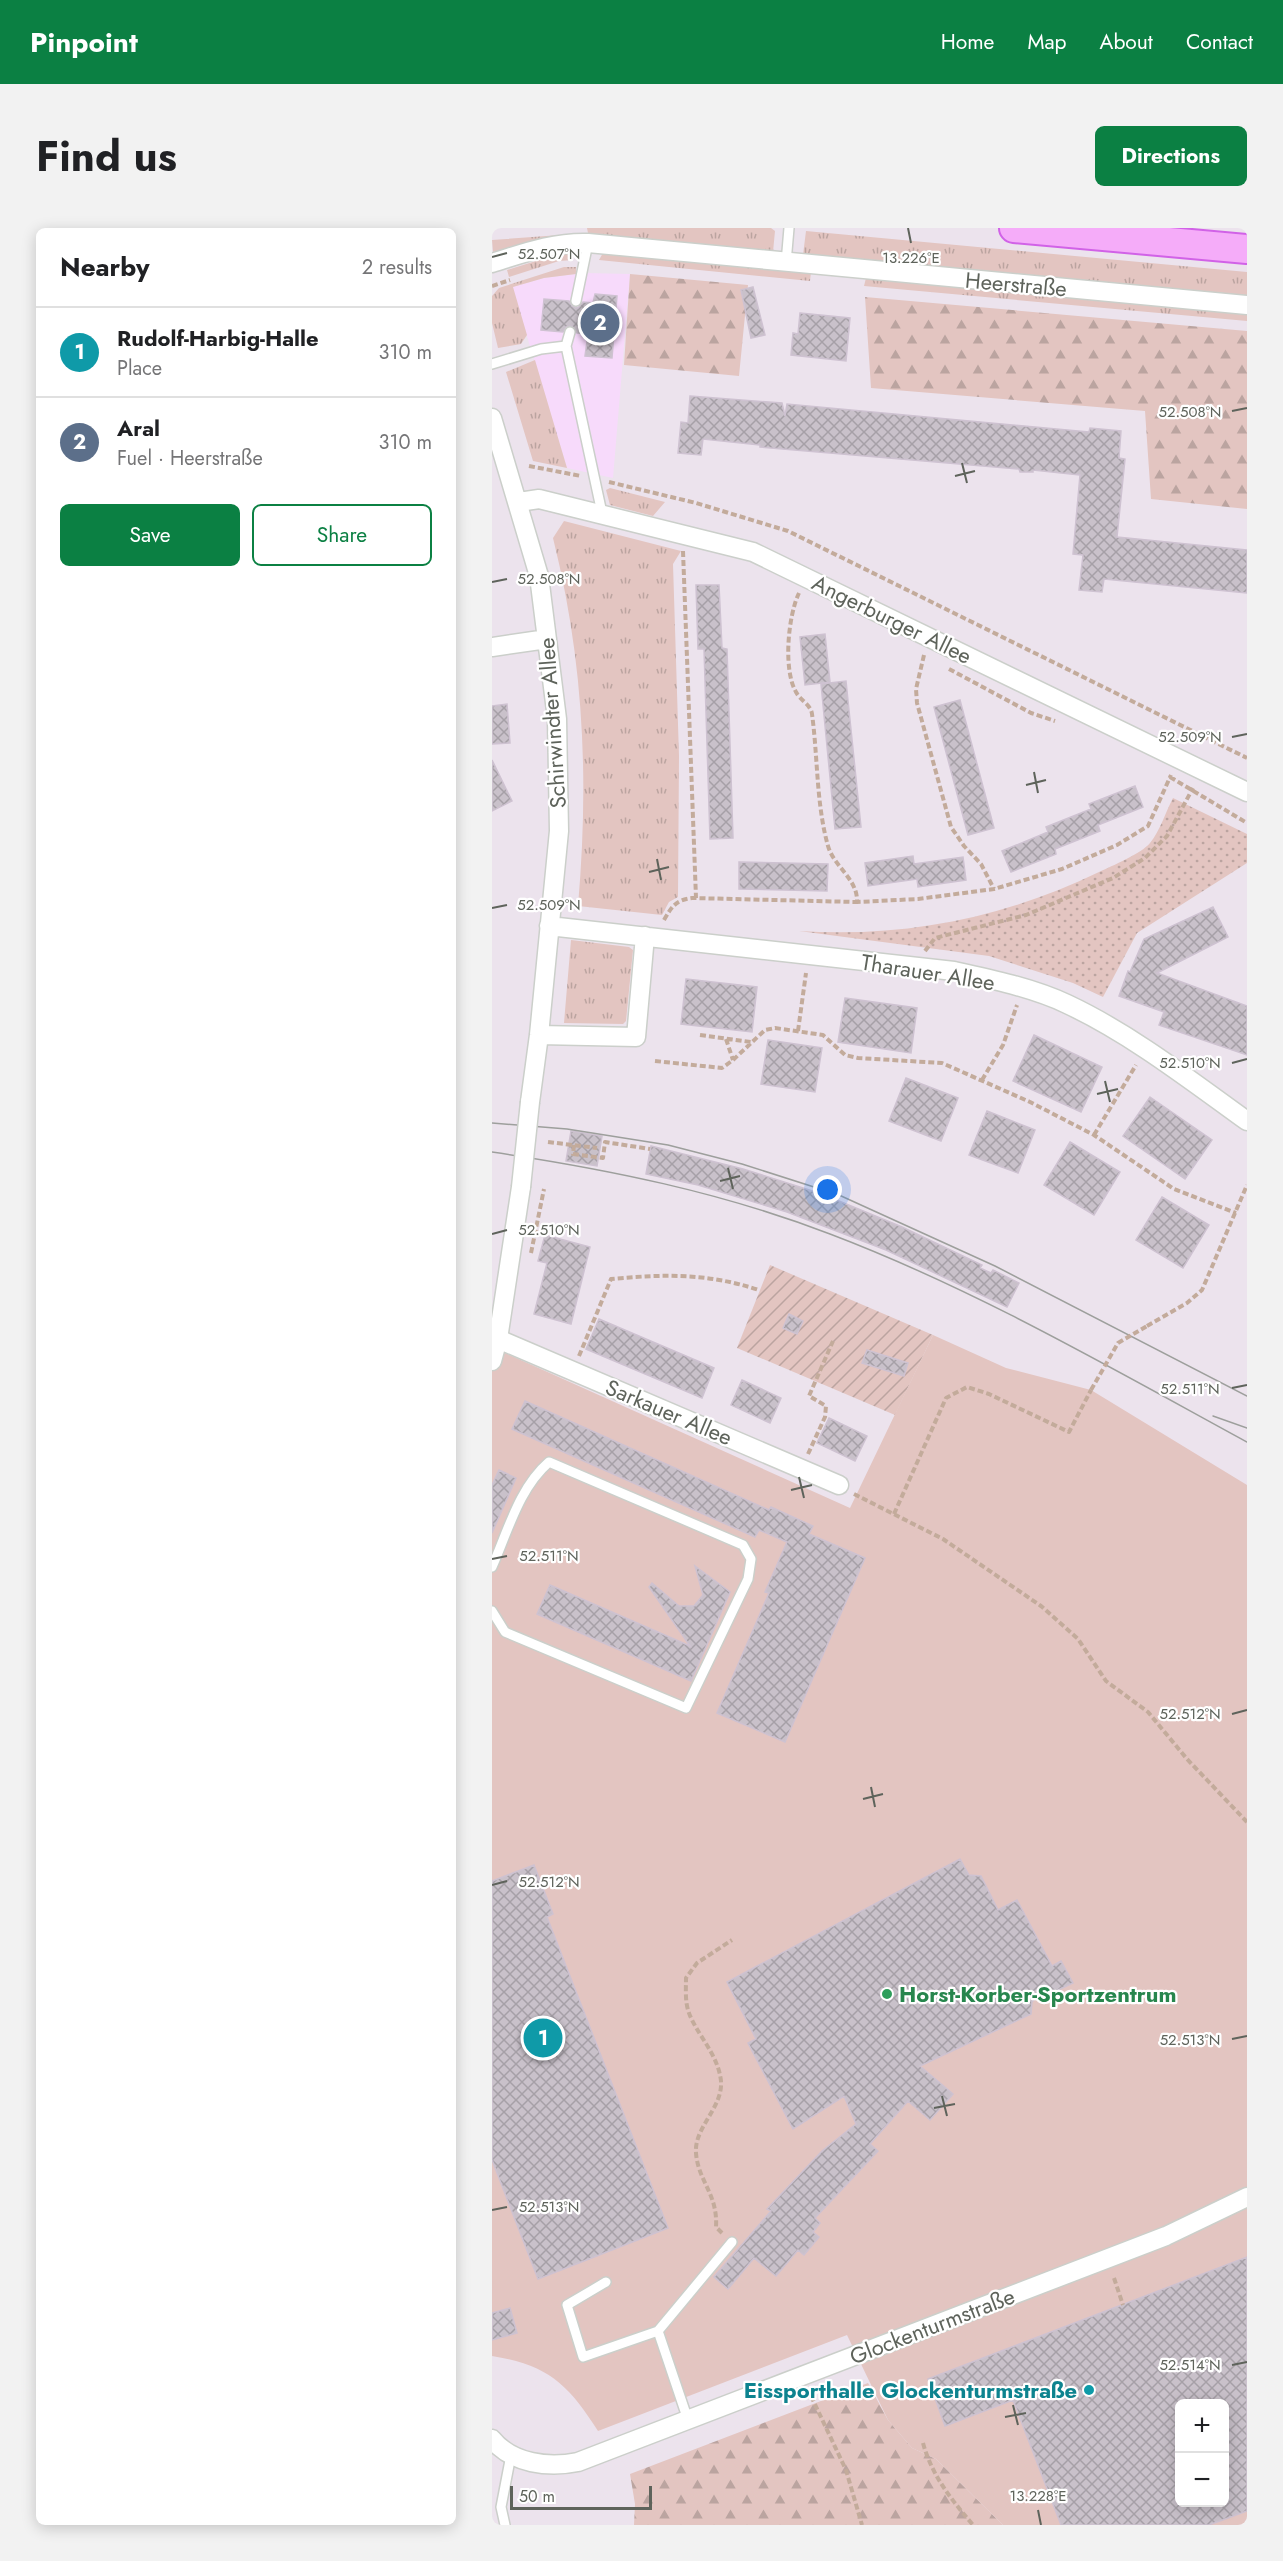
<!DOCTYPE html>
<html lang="en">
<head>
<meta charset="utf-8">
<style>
	:root { --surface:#fff; --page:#f2f2f2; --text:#202124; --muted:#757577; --line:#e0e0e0; --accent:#0b8043 }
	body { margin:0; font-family:Jost,sans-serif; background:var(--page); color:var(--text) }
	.controls { position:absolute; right:18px; bottom:18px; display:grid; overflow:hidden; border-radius:9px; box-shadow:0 3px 15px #0003 }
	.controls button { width:54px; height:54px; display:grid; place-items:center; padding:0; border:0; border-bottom:2px solid var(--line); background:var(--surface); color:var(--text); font:30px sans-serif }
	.scale { position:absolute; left:18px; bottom:15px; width:142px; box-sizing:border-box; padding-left:6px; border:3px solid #5e635b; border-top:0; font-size:16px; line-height:21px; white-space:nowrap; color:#5e635b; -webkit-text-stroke:4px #fff; paint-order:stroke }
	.you { position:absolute; left:336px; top:962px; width:21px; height:21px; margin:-15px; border:4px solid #fff; border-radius:50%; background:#1a73e8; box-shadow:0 0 0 9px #1a73e833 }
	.badge { display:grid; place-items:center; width:39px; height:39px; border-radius:50%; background:var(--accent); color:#fff; font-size:20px; font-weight:700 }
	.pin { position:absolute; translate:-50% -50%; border:3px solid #fff; box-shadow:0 2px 6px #0006 }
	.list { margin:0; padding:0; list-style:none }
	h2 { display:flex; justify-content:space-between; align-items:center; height:78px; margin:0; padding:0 24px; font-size:26px }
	h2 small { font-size:20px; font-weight:400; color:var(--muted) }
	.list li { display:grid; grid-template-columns:39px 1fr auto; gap:18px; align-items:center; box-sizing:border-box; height:90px; padding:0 24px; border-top:2px solid var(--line) }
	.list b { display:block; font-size:22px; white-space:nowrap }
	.list p { margin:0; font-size:20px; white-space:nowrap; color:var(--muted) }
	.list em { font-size:20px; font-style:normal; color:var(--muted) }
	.actions { display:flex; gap:12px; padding:18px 24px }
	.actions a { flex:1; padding:14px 0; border:2px solid var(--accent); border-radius:9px; text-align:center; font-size:21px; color:var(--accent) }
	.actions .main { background:var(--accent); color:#fff }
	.map { position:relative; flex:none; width:755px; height:2297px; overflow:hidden; border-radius:9px }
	header { display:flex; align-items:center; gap:36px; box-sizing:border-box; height:84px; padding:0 30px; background:var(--accent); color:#fff }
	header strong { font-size:28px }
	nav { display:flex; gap:33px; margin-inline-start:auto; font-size:21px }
	.intro { display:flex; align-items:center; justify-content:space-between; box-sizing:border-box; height:144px; padding:0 36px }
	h1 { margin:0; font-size:42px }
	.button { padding:15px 27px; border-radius:9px; background:var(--accent); color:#fff; font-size:21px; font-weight:700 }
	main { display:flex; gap:36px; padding:0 36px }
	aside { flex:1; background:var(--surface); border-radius:9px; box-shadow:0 3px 15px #0003 }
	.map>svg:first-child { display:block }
	.commercial { fill:#f7dafb }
	.grass { fill:url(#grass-tufts) }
	.forest { fill:url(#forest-firs) }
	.park { fill:url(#park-dots) }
	.garden { fill:url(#garden-furrows) }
	.pitch { fill:#e3c5c1; fill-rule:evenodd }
	.building { fill:url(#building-cross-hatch); stroke:#cec2d1; stroke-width:1.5; fill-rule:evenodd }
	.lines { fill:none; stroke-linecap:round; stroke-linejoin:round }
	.service-casing { stroke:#cbcfca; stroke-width:12 }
	.minor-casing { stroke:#cbcfca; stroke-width:21 }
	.primary-casing { stroke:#d162e7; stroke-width:32 }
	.path { stroke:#c3ab9b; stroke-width:4; stroke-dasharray:6 3; stroke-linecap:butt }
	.service { stroke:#fff; stroke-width:9 }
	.minor { stroke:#fff; stroke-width:18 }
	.primary { stroke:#f5acf9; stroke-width:28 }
	.tram { stroke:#9d9f9c; stroke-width:1.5 }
	.minor-bridge-casing { stroke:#cbcfca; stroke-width:21; stroke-linecap:butt }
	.path-bridge { stroke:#c3ab9b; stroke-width:4; stroke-dasharray:6 3; stroke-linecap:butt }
	.minor-bridge { stroke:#fff; stroke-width:18 }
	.ticks { fill:none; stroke:#5e635b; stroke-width:2 }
	.leisure-dot { fill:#2e9e5b; stroke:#fff; stroke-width:2 }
	.culture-dot { fill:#0f9aa8; stroke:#fff; stroke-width:2 }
	.labels { text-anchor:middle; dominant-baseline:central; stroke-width:4.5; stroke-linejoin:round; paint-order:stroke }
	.street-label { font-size:22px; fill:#5e635b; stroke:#fff }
	.leisure-label { font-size:22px; font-weight:bold; fill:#27864d; stroke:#fff; text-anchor:start }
	.culture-label { font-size:22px; font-weight:bold; fill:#0d838f; stroke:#fff; text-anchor:end }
	.ticks-label { font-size:15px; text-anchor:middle; fill:#5e635b; stroke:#fff; stroke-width:4.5; stroke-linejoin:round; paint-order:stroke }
</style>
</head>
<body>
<header>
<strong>Pinpoint</strong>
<nav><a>Home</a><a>Map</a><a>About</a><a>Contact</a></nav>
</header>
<div class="intro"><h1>Find us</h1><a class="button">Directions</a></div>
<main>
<aside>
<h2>Nearby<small>2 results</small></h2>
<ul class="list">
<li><span class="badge" style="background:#0f9aa8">1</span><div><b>Rudolf-Harbig-Halle</b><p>Place</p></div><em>310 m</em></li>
<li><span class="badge" style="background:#5c6f8a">2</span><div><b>Aral</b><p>Fuel · Heerstraße</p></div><em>310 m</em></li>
</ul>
<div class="actions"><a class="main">Save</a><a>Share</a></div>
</aside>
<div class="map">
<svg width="755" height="2297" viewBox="0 0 755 2297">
	<defs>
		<pattern id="grass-tufts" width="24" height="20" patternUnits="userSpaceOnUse" patternTransform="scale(1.5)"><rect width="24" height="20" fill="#e3c5c1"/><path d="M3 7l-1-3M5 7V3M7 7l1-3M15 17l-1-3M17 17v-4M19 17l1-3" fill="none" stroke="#bba4a0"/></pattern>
		<pattern id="forest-firs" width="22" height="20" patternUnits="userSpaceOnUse" patternTransform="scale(1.5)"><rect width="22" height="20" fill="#e3c5c1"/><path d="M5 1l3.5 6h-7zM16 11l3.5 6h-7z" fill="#bba4a0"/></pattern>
		<pattern id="park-dots" width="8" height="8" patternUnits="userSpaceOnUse" patternTransform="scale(1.5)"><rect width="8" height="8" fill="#e3c5c1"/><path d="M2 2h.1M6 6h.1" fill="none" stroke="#bba4a0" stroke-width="1.8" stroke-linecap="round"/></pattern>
		<pattern id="garden-furrows" width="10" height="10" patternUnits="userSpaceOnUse" patternTransform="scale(1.5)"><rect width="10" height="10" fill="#e3c5c1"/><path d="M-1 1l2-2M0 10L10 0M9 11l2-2" fill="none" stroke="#bba4a0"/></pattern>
		<pattern id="building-cross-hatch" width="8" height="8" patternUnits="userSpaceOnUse" patternTransform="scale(1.5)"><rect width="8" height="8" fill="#c9c1ca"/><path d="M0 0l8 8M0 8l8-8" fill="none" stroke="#a6a0a7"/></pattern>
	</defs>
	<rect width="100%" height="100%" fill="#ece3ed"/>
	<path class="commercial" d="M 92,45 L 138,46 L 121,250 L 75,240 L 20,59 L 52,50 Z"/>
	<path class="grass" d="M 95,0 L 279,0 L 283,3 L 281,24 L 62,9 L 1,24 L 0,12 L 96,5 Z
		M 314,3 L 755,44 L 755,68 L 311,27 Z
		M 79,22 L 81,32 L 67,33 L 17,49 L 15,42 Z
		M 111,25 L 319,44 L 318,53 L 107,32 Z
		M 72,39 L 84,39 L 84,46 L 52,50 L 21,59 L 35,107 L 29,116 L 6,120 L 0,95 L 0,68 L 7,60 Z
		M 374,50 L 755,85 L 755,93 L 372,58 Z
		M 43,132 L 75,240 L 41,233 L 14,144 Z
		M 118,260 L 173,274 L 161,288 L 118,277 L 114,262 Z
		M 72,293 L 189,323 L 181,336 L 187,528 L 186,669 L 177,674 L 170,687 L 86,678 C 97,551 92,434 61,310 Z
		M 79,712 L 137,719 L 141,722 L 134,793 L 131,796 L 72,795 Z"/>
	<path class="forest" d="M 138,46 L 256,57 L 247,148 L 132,137 Z
		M 373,69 L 755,103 L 755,281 L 659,271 L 653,183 L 379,160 Z
		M 376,2155 L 396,2192 L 420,2220 L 444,2231 L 511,2297 L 142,2297 L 143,2276 L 138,2246 Z"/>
	<path class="park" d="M 681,570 L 755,606 L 755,635 L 645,705 L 611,769 L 581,755 L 497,728 L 307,703 C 412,710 512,690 607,644 C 620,638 650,625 658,615 C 668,603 674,583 681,570 Z"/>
	<path class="garden" d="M 278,1037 L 441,1107 L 403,1187 L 245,1120 Z"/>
	<path class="pitch" d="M 441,1107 L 514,1140 L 599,1162 L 755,1257 L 755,2297 L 511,2297 L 444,2231 L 420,2220 L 396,2192 L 355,2107 L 106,2203 C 76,2156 56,2137 0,2128 L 0,1119 L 358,1280 ZM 688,2176 L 732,2176 L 732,2274 L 688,2274 Z"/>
	<path class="building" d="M 261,59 L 273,107 L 259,110 L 249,62 Z
		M 103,66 L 125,68 L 120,130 L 93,128 L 96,106 L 85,105 L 80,98 L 74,99 L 71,104 L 49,102 L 52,71 L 77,73 L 80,78 L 86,80 L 91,74 L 101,75 Z
		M 308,85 L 358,90 L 354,133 L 299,127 L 301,105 L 306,106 Z
		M 198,168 L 290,175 L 293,188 L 295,176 L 597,204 L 598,200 L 629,203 L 627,230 L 633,231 L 625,309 L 755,322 L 755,365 L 612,351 L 610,364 L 587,362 L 591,327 L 581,326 L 588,247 L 541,242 L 541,244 L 528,244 L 527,241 L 268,219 L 268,217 L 211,211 L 209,227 L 186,225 L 189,194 L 196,195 Z
		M 204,357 L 227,357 L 230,420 L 235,421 L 241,610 L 218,611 L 212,421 L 206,421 Z
		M 333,406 L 338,454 L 313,457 L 308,409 Z
		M 354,453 L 369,599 L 343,601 L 329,456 Z
		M 468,472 L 502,600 L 476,607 L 442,479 Z
		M 15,476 L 18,515 L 0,516 L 0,478 Z
		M 0,532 L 20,573 L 0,583 Z
		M 643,558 L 651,579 L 606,597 L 608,603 L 563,621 L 564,626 L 519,644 L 510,623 L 556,604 L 554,599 L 599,581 L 597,576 Z
		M 421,628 L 422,636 L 471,629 L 474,652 L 426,659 L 425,651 L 376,658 L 373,635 Z
		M 247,634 L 336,636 L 335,663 L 247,661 Z
		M 721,679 L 736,709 L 665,745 L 755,778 L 755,827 L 667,797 L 672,784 L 627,768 L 636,743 L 638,744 L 652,711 Z
		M 194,751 L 265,759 L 260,804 L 189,796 Z
		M 353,770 L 425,780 L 419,825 L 346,814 Z
		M 542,807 L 610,839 L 589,884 L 521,853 Z
		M 276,812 L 330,820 L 323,864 L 269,856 Z
		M 414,850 L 466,870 L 449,913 L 397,893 Z
		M 658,869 L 720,912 L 693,951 L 631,908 Z
		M 495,883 L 543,902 L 526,945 L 477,927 Z
		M 79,903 L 110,908 L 105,938 L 74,933 Z
		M 578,914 L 628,944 L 602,987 L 552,957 Z
		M 159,918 L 251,941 L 330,966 L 410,999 L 490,1037 L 488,1040 L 499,1045 L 501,1042 L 527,1055 L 515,1079 L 394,1022 L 295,984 L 206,957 L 154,946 Z
		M 670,969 L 717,997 L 691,1040 L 644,1012 Z
		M 53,1007 L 98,1019 L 79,1096 L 42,1086 L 55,1035 L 46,1033 Z
		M 297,1086 L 311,1093 L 305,1106 L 291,1100 Z
		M 107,1091 L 222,1140 L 210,1170 L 94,1121 Z
		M 375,1122 L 416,1135 L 412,1148 L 370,1135 Z
		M 250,1152 L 289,1170 L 278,1195 L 239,1177 Z
		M 33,1173 L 277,1282 L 279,1279 L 321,1298 L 317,1306 L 373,1330 L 293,1514 L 225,1485 L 277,1365 L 273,1364 L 295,1314 L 267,1302 L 263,1309 L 20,1201 Z
		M 337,1190 L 375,1208 L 363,1233 L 325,1215 Z
		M 7,1242 L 24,1250 L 0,1305 L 0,1257 Z
		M 203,1338 L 238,1364 L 199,1453 L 45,1386 L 58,1357 L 198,1418 L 157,1359 L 160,1355 L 187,1378 L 202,1378 L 211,1367 Z
		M 468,1631 L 477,1647 L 489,1648 L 506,1682 L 525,1672 L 560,1738 L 569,1733 L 581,1755 L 560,1765 L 546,1767 L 540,1774 L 539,1786 L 428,1838 L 461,1866 L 438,1892 L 416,1873 L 378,1916 L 386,1923 L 323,1990 L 328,1995 L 321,2004 L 327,2009 L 312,2027 L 306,2022 L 284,2048 L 262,2030 L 236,2061 L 222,2049 L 279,1983 L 275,1981 L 330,1923 L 364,1896 L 352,1868 L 301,1901 L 256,1815 L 264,1811 L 235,1754 Z
		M 42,1637 L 61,1686 L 55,1689 L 176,2000 L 46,2051 L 0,1932 L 0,1653 Z
		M 755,2029 L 755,2283 L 717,2297 L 569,2297 L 521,2172 L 453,2198 L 436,2151 ZM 687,2175 L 732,2175 L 732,2274 L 687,2274 Z
		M 18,2080 L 25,2105 L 0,2112 L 0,2085 Z"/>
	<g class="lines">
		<defs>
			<path id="service" d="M 294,35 L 297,0
				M 84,73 L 96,15
				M 78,104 L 74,118 L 110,285
				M 0,136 L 49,121 L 74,118
				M 0,1339 C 16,1303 27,1260 57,1234 L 251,1317 L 259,1331 L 256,1351 L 194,1480 L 13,1404 L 0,1383
				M 114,2054 L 75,2077 L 91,2129 L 166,2103
				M 196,2192 L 166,2103 L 240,2014
				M 13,2297 L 9,2279 L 19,2227"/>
			<path id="minor" d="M 0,35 C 32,25 61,14 96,15 L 755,77
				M 0,190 L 47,348 L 65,491 L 67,603 L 47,807 L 38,874
				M 27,274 L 47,271 L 261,324 L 755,564
				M 0,419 L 55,411
				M 57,698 L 462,743 C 499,751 541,760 575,776 C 639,806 698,852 755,893
				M 47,807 L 144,809 L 153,708
				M 6,1111 L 347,1257
				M 0,1133 L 6,1111 L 29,959
				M 0,2211 C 20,2236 57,2240 86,2234 L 674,2008 L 755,1969"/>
			<path id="primary" d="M 522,0 L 755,21"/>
		</defs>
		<use href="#service" class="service-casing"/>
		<use href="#minor" class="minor-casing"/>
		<use href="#primary" class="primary-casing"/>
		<path class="path" d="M 0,58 L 18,52
			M 37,238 L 89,248
			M 117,254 L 204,275 L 296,303 L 755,530
			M 191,323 L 204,670
			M 307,365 C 296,388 291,442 304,464 C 308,472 319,477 320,486 C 326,530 324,575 336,618 C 342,639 366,651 365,674 L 426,671 L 502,661 L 570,641 L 625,617 L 656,598 L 679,547
			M 432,427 L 424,461 L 425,475 L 459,599 L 472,618 L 489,636 L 502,661
			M 457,441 L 539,485 L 563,493
			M 678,549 L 755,595
			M 172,692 C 180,678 184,672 200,670 L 365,674
			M 433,723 L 443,710 L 534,687 L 621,650 L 653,630 L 675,608 L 701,560
			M 306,803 L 314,745
			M 208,807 L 259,814
			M 234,811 L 241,832
			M 163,833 L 230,840 L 241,832 L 273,802 L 283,800 L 331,807 L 353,827 L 366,830 L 450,835 L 538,874 L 602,907 L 682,961 L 744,985
			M 490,852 L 511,817 L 525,777
			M 602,907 L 644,837
			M 56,914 L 105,920
			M 82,917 L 81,926 L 111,930 L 113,914 L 158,921
			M 39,1025 L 52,961
			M 655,1098 L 695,1075 L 710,1062 L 755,957
			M 87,1128 L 119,1051 C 173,1046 215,1045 267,1062
			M 316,1226 L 333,1189 L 334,1178 L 317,1168 L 341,1113
			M 362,1266 L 451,1311 L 549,1378 L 586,1411 L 614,1453 L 656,1484 L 695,1531 L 755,1594
			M 402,1286 L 454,1170 L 475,1159 L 497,1166 L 577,1204 L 599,1162
			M 230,2005 L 224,1999 C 226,1966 206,1953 204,1925 C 202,1899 231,1880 229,1853 C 226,1825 203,1805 196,1782 C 193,1772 194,1760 194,1750 L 205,1735 L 240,1712
			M 622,2050 L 631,2077
			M 319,2168 L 354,2242 L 370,2297
			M 431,2215 C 440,2248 459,2271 481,2297"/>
		<use href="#service" class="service"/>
		<use href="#minor" class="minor"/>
		<use href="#primary" class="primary"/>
		<path class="tram" d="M 0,895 L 75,901 L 176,917 L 250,936 L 347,967 L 503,1038 L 755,1168
			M 0,924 C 115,941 229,964 338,1006 C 483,1061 619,1140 755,1214
			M 721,1188 L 755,1200"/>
		<defs>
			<path id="minor-bridge" d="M 29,959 L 38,874"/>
		</defs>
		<use href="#minor-bridge" class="minor-bridge-casing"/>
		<path class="path-bridge" d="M 599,1162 L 626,1115 L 655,1098"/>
		<use href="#minor-bridge" class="minor-bridge"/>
	</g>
	<path class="ticks" d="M 416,0 L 419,15M 0,29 L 15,25M 740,183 L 755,180M 470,235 L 475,255M 463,248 L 483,243M 0,354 L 15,351M 740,509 L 755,506M 542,544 L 546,565M 534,557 L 554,552M 165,631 L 169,652M 157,644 L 177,639M 0,680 L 15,677M 740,835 L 755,831M 613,853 L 618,874M 605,866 L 626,861M 236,940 L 241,961M 228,953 L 248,948M 0,1006 L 15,1002M 740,1160 L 755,1157M 307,1249 L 312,1270M 299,1262 L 320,1257M 0,1331 L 15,1328M 740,1486 L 755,1482M 379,1559 L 383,1579M 371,1571 L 391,1566M 0,1657 L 15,1653M 740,1811 L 755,1808M 450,1868 L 455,1888M 442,1880 L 463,1876M 0,1982 L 15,1979M 740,2137 L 755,2134M 521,2177 L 526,2197M 513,2189 L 534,2185M 546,2282 L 549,2297"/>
	<circle class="leisure-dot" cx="395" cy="1766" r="6"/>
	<circle class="culture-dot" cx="597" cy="2162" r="6"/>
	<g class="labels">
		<g class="street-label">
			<text transform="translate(524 56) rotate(5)">Heerstraße</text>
			<text transform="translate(400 391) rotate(26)">Angerburger Allee</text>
			<text transform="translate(60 495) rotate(-94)">Schirwindter Allee</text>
			<text transform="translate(436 744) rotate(9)">Tharauer Allee</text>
			<text transform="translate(177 1184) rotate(23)">Sarkauer Allee</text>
			<text transform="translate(440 2098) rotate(-21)">Glockenturmstraße</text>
		</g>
		<g class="leisure-label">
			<text x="407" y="1766">Horst-Korber-Sportzentrum</text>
		</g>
		<g class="culture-label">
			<text x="585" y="2162">Eissporthalle Glockenturmstraße</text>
		</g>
	</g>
	<g class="ticks-label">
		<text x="57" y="31">52.507°N</text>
		<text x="419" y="35">13.226°E</text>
		<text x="698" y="189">52.508°N</text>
		<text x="57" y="356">52.508°N</text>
		<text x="698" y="514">52.509°N</text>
		<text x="57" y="682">52.509°N</text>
		<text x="698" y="840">52.510°N</text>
		<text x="57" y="1007">52.510°N</text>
		<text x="698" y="1166">52.511°N</text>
		<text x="57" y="1333">52.511°N</text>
		<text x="698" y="1491">52.512°N</text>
		<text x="57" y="1659">52.512°N</text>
		<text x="698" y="1817">52.513°N</text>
		<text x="57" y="1984">52.513°N</text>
		<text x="698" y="2142">52.514°N</text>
		<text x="546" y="2273">13.228°E</text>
	</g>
</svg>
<div class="controls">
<button>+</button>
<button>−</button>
</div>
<div class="scale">50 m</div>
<div class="you"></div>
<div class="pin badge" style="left:51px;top:1810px;background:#0f9aa8">1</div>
<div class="pin badge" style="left:108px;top:95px;background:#5c6f8a">2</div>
</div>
</main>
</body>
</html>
